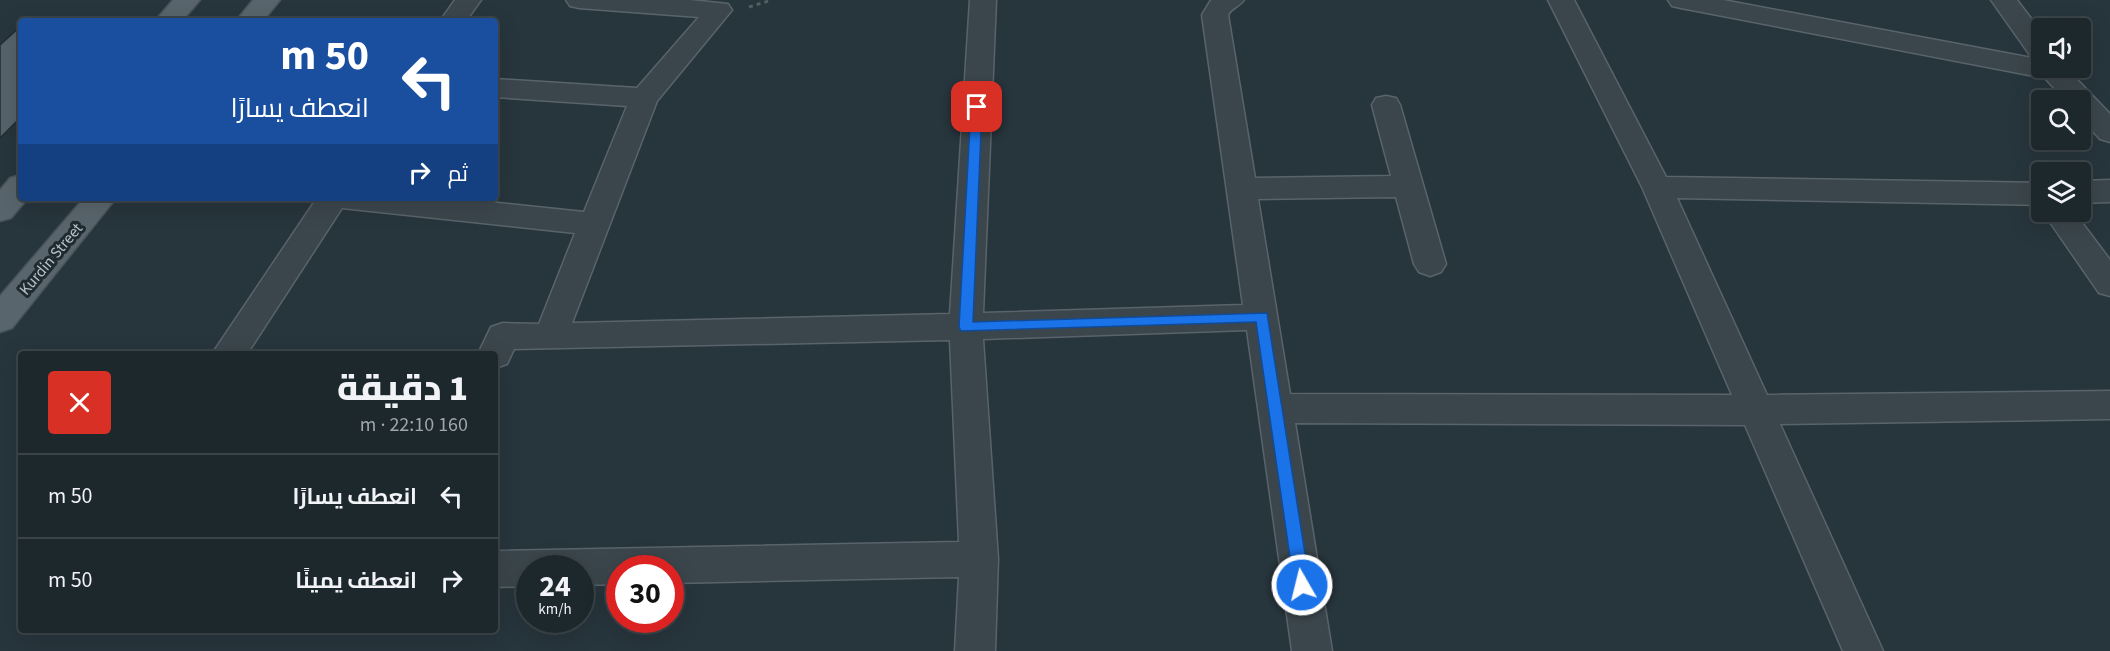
<!DOCTYPE html>
<html lang="ar">
<head>
<meta charset="utf-8">
<style>
  body { margin:0; font-family:"Source Sans 3",Cairo,sans-serif; background:#2a3439; color:#f1f3f6; direction:rtl; height:100vh; display:flex; flex-direction:column; font-size:22px; white-space:nowrap }
  * { box-sizing:border-box; margin:0 }
  p { font-size:20px; color:#a0a6aa }
  .icon { flex:none; width:33px; height:33px; fill:none; stroke:currentColor; stroke-width:2; stroke-linecap:round; stroke-linejoin:round }
  .map { position:relative; flex:1; overflow:hidden; direction:ltr }
  .side { position:absolute; left:18px; top:351px; width:480px; height:282px; display:flex; flex-direction:column; background:#1d282d; border-radius:6px; box-shadow:0 6px 24px #0002,0 0 0 2px #3b4449; direction:rtl }
  .side>* { flex:none }
  .top-card { position:absolute; left:18px; top:18px; width:480px; height:183px; border-radius:6px; box-shadow:0 6px 24px #0002,0 0 0 2px #3b4449; direction:rtl; background:#1a4fa0; color:#fff; overflow:hidden }
  .buttons { position:absolute; left:2031px; top:18px; display:grid; gap:12px }
  .buttons a { display:grid; place-items:center; width:60px; height:60px; border-radius:6px; background:#1d282d; box-shadow:0 6px 24px #0002,0 0 0 2px #3b4449; font-size:30px }
  .speed { position:absolute; left:516px; top:555px; display:flex; gap:12px; font-size:30px; font-weight:700; text-align:center }
  .speed>* { display:grid; place-content:center; width:78px; height:78px; border-radius:50%; background:#1d282d; box-shadow:0 6px 24px #0002,0 0 0 2px #3b4449; line-height:1 }
  .speed small { font-size:15px; font-weight:400 }
  .speed .limit { border:9px solid #d22; background:#fff; color:#111 }
  .pin { position:absolute; display:grid; place-items:center; width:51px; height:51px; color:#fff; margin:-26px; border-radius:12px; box-shadow:0 3px 9px #0006 }
  .me { position:absolute; width:66px; margin:-33px; rotate:352deg; stroke-linejoin:round; filter:drop-shadow(0 0 4px #0008) }
  .turn { display:flex; align-items:center; gap:21px; height:126px; padding:0 30px; font-size:27px }
  .turn .icon { width:78px; height:78px; stroke-width:2.5 }
  .turn b { display:block; font-size:42px; line-height:51px }
  .then { display:flex; align-items:center; height:57px; padding:0 30px; background:#0003; gap:12px; font-size:22px }
  .round { display:grid; place-items:center; flex:none; width:63px; height:63px; border-radius:6px; background:#2a3439 }
  .overview { display:flex; align-items:center; justify-content:space-between; height:102px; padding:0 30px }
  h1 { font-size:36px; font-weight:800; line-height:45px }
  ul { padding:0; list-style:none }
  li { display:flex; align-items:center; gap:18px; height:84px; padding:0 30px; border-top:2px solid #3b4449 }
  li div { flex:1 }
  li b { display:block; font-size:22px }
  li em { font-style:normal }
  .map>svg:first-child { display:block }
  .building { fill:#55636b; stroke:#222d33; stroke-width:1.5 }
  .lines { fill:none; stroke-linecap:round; stroke-linejoin:round }
  .minor-casing { stroke:#59646a; stroke-width:3 }
  .major-casing { stroke:#475258; stroke-width:3 }
  .path { stroke:#4e605f; stroke-width:3; stroke-dasharray:4 4; stroke-linecap:butt }
  .minor { fill:#3b464c; fill-rule:evenodd }
  .major { fill:#59656c; fill-rule:evenodd }
  .route { fill:#1a73e8; stroke:#114b97; stroke-width:1.5 }
  .labels { text-anchor:middle; dominant-baseline:central; stroke-width:6; stroke-linejoin:round; paint-order:stroke }
  .street-label { font-size:16px; fill:#b7c1c7; stroke:#202b31 }
</style>
</head>
<body>
<div class="map">
<svg width="2110" height="651" viewBox="0 0 2110 651">
  <rect width="100%" height="100%" fill="#27353c"/>
  <g class="building">
    <path d="M30,18L72,21H26Z"/>
    <path d="M21,26V117L0,138V45Z"/>
  </g>
  <g class="lines">
    <g class="minor-casing">
      <g id="minor">
        <path d="M455,0H481L466,21H440Z"/>
        <path d="M566,0H690L728,4L732,10L657,101L572,323L950,314L970,0H996L983,313L1243,305L1202,15L1211,0H1244C1239,7 1232,7 1228,15L1255,178L1391,176L1372,105L1376,98L1386,96L1396,98L1400,105L1446,264L1441,272L1430,276L1419,272L1414,264L1396,197L1258,199L1290,394L1732,395L1642,187L1548,0H1574L1666,177L2042,183V205L1677,198L1767,395L2110,391V419L1780,424L1883,651H1843L1745,425L1295,423L1332,651H1292L1247,330L983,339L998,559L995,651H955L959,577L670,583V568H620V584L580,585V568H530V586L495,587V551L959,542L950,340L514,349L507,364L495,368V354H478L491,327L503,323L539,324L575,233L342,208L247,354H212L317,198H451L584,212L627,106L495,97V79L637,88L699,17L579,8L570,6Z"/>
        <path d="M1668,0H1723L2032,58L1991,0H2017L2042,33V68H2066L2110,114V142L2100,139L2080,117V100H2065L2045,78L1681,8L1672,6Z"/>
        <path d="M2110,180V202L2080,203V181Z"/>
        <path d="M2043,212H2074L2110,260V296L2099,293Z"/>
      </g>
    </g>
    <g class="major-casing">
      <g id="major">
        <path d="M173,0H200L182,21H155Z"/>
        <path d="M253,0H280L263,21H236Z"/>
        <path d="M21,175V198H28L11,218L0,221V190L10,178Z"/>
        <path d="M84,198H116L12,328L0,332V296Z"/>
      </g>
    </g>
    <path class="path" d="M749,7L772,0"/>
    <use href="#minor" class="minor"/>
    <use href="#major" class="major"/>
  </g>
  <path class="route" d="M977,103L982,107L973,322L1267,313L1310,585L1308,590L1302,592L1297,590L1294,585L1256,322L961,331L959,327L971,107Z"/>
  <g class="labels">
    <g class="street-label">
      <text transform="translate(51 259) rotate(-50)">Kurdin Street</text>
    </g>
  </g>
</svg>
<div class="buttons">
<a><svg class="icon" aria-label="sound" viewBox="0 0 24 24"><path d="M4 9h4l5-4v14l-5-4H4zM17 9q2 3 0 6"/></svg></a>
<a><svg class="icon" aria-label="search" viewBox="0 0 24 24"><circle cx="10" cy="10" r="6"/><path d="M15 15l6 6"/></svg></a>
<a><svg class="icon" aria-label="layers" viewBox="0 0 24 24"><path d="M12 4l9 5-9 5-9-5zM3 14l9 5 9-5"/></svg></a>
</div>
<div class="speed"><div>24<small>km/h</small></div><div class="limit">30</div></div>
<div class="pin" style="left:977px;top:107px;background:#d93025"><svg class="icon" aria-label="arrive" viewBox="0 0 24 24"><path d="M6 21V4h12l-3 4 3 4H6"/></svg></div>
<svg class="me" style="left:1302px;top:585px" viewBox="-20 -20 40 40"><circle r="17" fill="#1a73e8" stroke="#fff" stroke-width="3"/><path d="M0-11L8 9 0 5-8 9z" fill="#fff"/></svg>
<div class="top-card">
<div class="turn"><svg class="icon" aria-label="left" viewBox="0 0 24 24"><path d="M17 20v-9H6M10 6l-5 5 5 5"/></svg><div><b>50 m</b>انعطف يسارًا</div></div>
<div class="then">ثم<svg class="icon" aria-label="right" viewBox="0 0 24 24"><path d="M7 20v-9h11M14 6l5 5-5 5"/></svg></div>
</div>
<section class="side">
<div class="overview"><div><h1>1 دقيقة</h1><p>160 m · 22:10</p></div><a class="round" style="background:#d93025;color:#fff"><svg class="icon" aria-label="close" viewBox="0 0 24 24"><path d="M6 6l12 12M18 6L6 18"/></svg></a></div>
<ul>
<li><svg class="icon" aria-label="left" viewBox="0 0 24 24"><path d="M17 20v-9H6M10 6l-5 5 5 5"/></svg><div><b>انعطف يسارًا</b></div><em>50 m</em></li>
<li><svg class="icon" aria-label="right" viewBox="0 0 24 24"><path d="M7 20v-9h11M14 6l5 5-5 5"/></svg><div><b>انعطف يمينًا</b></div><em>50 m</em></li>
</ul>
</section>
</div>
</body>
</html>
